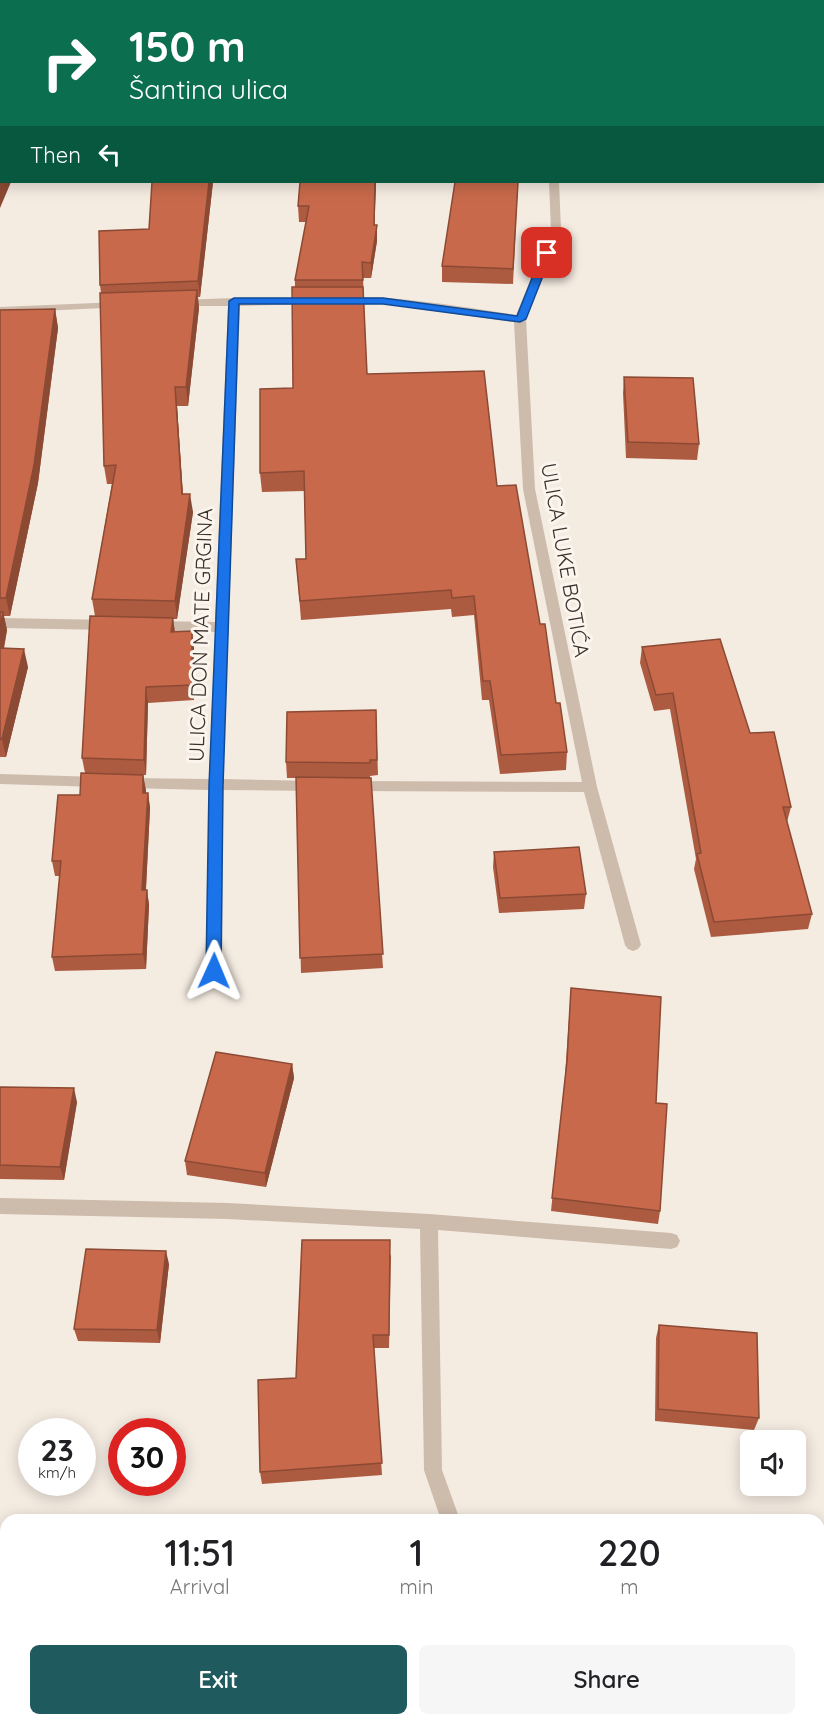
<!DOCTYPE html>
<html lang="en">
<head>
<meta charset="utf-8">
<style>
  body { margin:0; font-family:Quicksand,sans-serif; background:#f6f6f6; color:#202124; height:100vh; display:flex; flex-direction:column; font-size:22px; white-space:nowrap }
  * { box-sizing:border-box; margin:0 }
  p { font-size:20px; color:#757577 }
  .icon { flex:none; width:33px; height:33px; fill:none; stroke:currentColor; stroke-width:2; stroke-linecap:round; stroke-linejoin:round }
  .map { position:relative; flex:1; overflow:hidden }
  .panel { position:absolute; left:0px; top:1514px; width:825px; height:212px; display:flex; flex-direction:column; background:#fff; border-radius:18px 18px 0 0; box-shadow:0 3px 15px #0003 }
  .panel>* { flex:none }
  .banner { position:absolute; left:0px; top:0px; width:825px; height:183px; box-shadow:0 3px 15px #0003; background:#0b6e4f; color:#fff; overflow:hidden }
  .buttons { position:absolute; left:740px; top:1430px; display:grid; gap:12px }
  .buttons a { display:grid; place-items:center; width:66px; height:66px; border-radius:9px; background:#fff; box-shadow:0 3px 15px #0003; font-size:30px }
  .speed { position:absolute; left:18px; top:1418px; display:flex; gap:12px; font-size:30px; font-weight:700; text-align:center }
  .speed>* { display:grid; place-content:center; width:78px; height:78px; border-radius:50%; background:#fff; box-shadow:0 3px 15px #0003; line-height:1 }
  .speed small { font-size:15px; font-weight:400 }
  .speed .limit { border:9px solid #d22; background:#fff; color:#111 }
  .pin { position:absolute; display:grid; place-items:center; width:51px; height:51px; color:#fff; margin:-26px; border-radius:12px; box-shadow:0 3px 9px #0006 }
  .me { position:absolute; width:66px; margin:-33px; rotate:1deg; stroke-linejoin:round; filter:drop-shadow(0 0 4px #0008) }
  .turn { display:flex; align-items:center; gap:21px; height:126px; padding:0 30px; font-size:27px }
  .turn .icon { width:78px; height:78px; stroke-width:2.5 }
  .turn b { display:block; font-size:42px; line-height:51px }
  .then { display:flex; align-items:center; height:57px; padding:0 30px; background:#0003; gap:12px; font-size:22px }
  .eta { display:flex; justify-content:space-evenly; align-items:center; height:102px; text-align:center }
  .eta b { font-size:36px; font-weight:600; line-height:42px }
  .button { display:flex; gap:12px; margin-top:auto; padding:12px 30px }
  .button a { flex:1; height:69px; border-radius:9px; background:#1f5a5e; color:#fff; font-size:24px; font-weight:600; line-height:69px; text-align:center }
  .button a+a { background:#f6f6f6; color:#202124 }
  .map>svg:first-child { display:block }
  .lines { fill:none; stroke-linecap:round; stroke-linejoin:round }
  .stream { fill:#7fb0b2; fill-rule:evenodd }
  .minor { fill:#cdbbac; fill-rule:evenodd }
  .wall { fill:#ac5a40 }
  .shaded-wall { fill:#8c4a34 }
  .building { fill:#c8694b; stroke:#8c4a34; stroke-width:1.5 }
  .route { fill:#1a73e8; stroke:#114b97; stroke-width:1.5 }
  .labels { text-anchor:middle; dominant-baseline:central; stroke-width:6; stroke-linejoin:round; paint-order:stroke }
  .street-label { font-size:21px; fill:#3b302b; stroke:#fbf5ee }
</style>
</head>
<body>
<div class="map">
<svg width="824" height="1724" viewBox="0 0 824 1724">
  <rect width="100%" height="100%" fill="#f4ebe1"/>
  <g class="lines">
    <g class="stream">
      <path d="M113,0H128L112,2Z"/>
      <path d="M2,20V27H0V21Z"/>
    </g>
    <g class="minor">
      <rect x="0" y="144" width="2" height="6"/>
      <path d="M549,182H559L561,230L526,319L535,489L597,787L641,945L638,949L633,951L628,949L625,945L584,792L351,791L346,790L344,786L346,782L351,781L582,782L523,489L514,322L383,304H345L339,301C354,288 489,311 516,315L551,230Z"/>
      <path d="M234,298H312L318,301L312,304L240,306L223,779L315,781L320,782L322,786L320,790L315,791L223,790L222,971L220,976L214,977L208,976L206,971L209,790L126,788L121,787L119,783L121,779L126,778L209,779L215,632L155,631L148,626L155,621L215,622L228,306H180L174,303L180,300Z"/>
      <path d="M120,302L126,305L124,307L0,313V307Z"/>
      <path d="M0,618L110,620L117,625L110,630L0,628Z"/>
      <path d="M0,774L99,777L104,778L106,782L104,786L99,787L0,784Z"/>
      <path d="M0,1198L228,1203L429,1214L671,1233L677,1235L680,1241L677,1247L671,1249L438,1230L442,1470L460,1520H441L424,1470L420,1229L228,1219L0,1214Z"/>
      <path d="M462,1719H482L483,1724H463Z"/>
    </g>
  </g>
  <g class="wall">
    <path d="M152,182H213L200,297H198L199,308L188,406H177L183,494L193,512L177,619H173L175,632L194,646V700L148,703L146,775H143L146,793H148L150,808L146,890H147L149,905L146,969L55,971L52,957L60,876H55L52,861L80,795L85,773L82,758L95,616L92,599L112,484H107L104,466L101,293L100,285L149,229Z"/>
    <path d="M300,182H376L374,225L377,241L371,278H363L367,374L497,486L540,624L556,703L567,752L566,770L500,774L489,700H482L474,615L452,617L451,609L301,620L296,559H306L304,491L262,492L260,473L293,388L295,280L306,222H299L298,206Z"/>
    <path d="M518,182L513,284L442,282V266Z"/>
    <path d="M55,309L58,328L38,483L10,616H4L7,630L4,649L28,667L6,757H0V310Z"/>
    <path d="M624,377L699,444L697,460L626,458L623,393Z"/>
    <path d="M642,647L750,733L791,807L787,822L812,914L808,929L711,937L694,869L696,859L670,709L654,711L640,663Z"/>
    <path d="M376,710L378,775L370,776V778L383,968L301,973L296,778H287L286,762Z"/>
    <path d="M494,852L586,894L584,909L499,913L493,867Z"/>
    <path d="M571,988L660,1211L658,1224L551,1211L565,1076Z"/>
    <path d="M292,1064L294,1078L266,1187L187,1175L185,1161Z"/>
    <path d="M0,1087L77,1102L64,1180L0,1179Z"/>
    <path d="M391,1254L389,1348H374L382,1475L262,1484L260,1472Z"/>
    <path d="M169,1264L160,1343L78,1341L74,1329Z"/>
    <path d="M659,1325L759,1418L754,1430L655,1421L656,1338Z"/>
  </g>
  <g class="shaded-wall">
    <path d="M2,182H11L0,208V187Z"/>
    <path d="M209,182H213L200,297L198,281Z"/>
    <path d="M375,182H376L374,241V225Z"/>
    <path d="M377,225V241L371,278V263Z"/>
    <path d="M197,290L199,308L188,406L186,387Z"/>
    <path d="M55,309L58,328L38,483L10,616L6,598Z"/>
    <path d="M175,387L177,406L184,512L182,494Z"/>
    <path d="M190,494L193,512L177,619L175,601Z"/>
    <path d="M3,612L7,630L0,666V628Z"/>
    <path d="M173,618L175,634L171,632Z"/>
    <path d="M192,631L194,646V700L192,685Z"/>
    <path d="M24,649L28,667L6,757L2,739Z"/>
    <path d="M146,687L148,703L146,775L144,760Z"/>
    <path d="M143,775L146,790L145,808L143,793Z"/>
    <path d="M148,793L150,808L145,905L142,890Z"/>
    <path d="M147,890L149,905L146,969L143,954Z"/>
    <path d="M292,1064L294,1078L266,1187L265,1173Z"/>
    <path d="M74,1088L77,1102L64,1180L60,1167Z"/>
    <path d="M166,1251L169,1264L160,1343L157,1330Z"/>
  </g>
  <g class="building">
    <path d="M0,157H2V182L0,187Z"/>
    <path d="M152,182H209L198,281L100,285L99,231L149,229Z"/>
    <path d="M300,182H375L374,225H377L371,263L362,262L363,280H295L309,206H298Z"/>
    <path d="M455,182H518L513,269L442,266Z"/>
    <path d="M292,287H363L367,374L484,371L497,486L516,485L540,624H545L556,703H560L567,752L501,755L490,681H483L474,596L452,598L451,590L300,601L296,559H306L304,471L260,473V389L293,388Z"/>
    <path d="M197,290L186,387H175L182,494H190L175,601L92,599L116,465L104,466L100,293Z"/>
    <path d="M55,309L34,465L6,598H0V310Z"/>
    <path d="M624,377L693,378L699,444L628,442Z"/>
    <path d="M0,612H3L0,628Z"/>
    <path d="M90,616L173,618L171,632L192,631V685L146,687L144,760L82,758Z"/>
    <path d="M720,639L750,733L774,732L791,807H783L812,914L714,922L697,854L701,853L673,693L656,695L642,647Z"/>
    <path d="M0,648L24,649L2,739H0Z"/>
    <path d="M376,710L377,760H370V763L286,762L287,712Z"/>
    <path d="M81,773L143,775V793H148L142,890H147L143,954L52,957L61,861H52L58,795H80Z"/>
    <path d="M296,777L371,778L383,954L300,958Z"/>
    <path d="M579,847L586,894L500,898L494,852Z"/>
    <path d="M571,988L661,997L656,1103L667,1104L660,1211L552,1198L567,1061Z"/>
    <path d="M216,1052L292,1064L265,1173L185,1161Z"/>
    <path d="M0,1087L74,1088L60,1167L0,1165Z"/>
    <path d="M302,1240H390L389,1335H373L382,1463L260,1472L258,1380L296,1378Z"/>
    <path d="M86,1249L166,1251L157,1330L74,1329Z"/>
    <path d="M659,1325L757,1333L759,1418L658,1409Z"/>
  </g>
  <path class="route" d="M547,250L552,253L526,319L520,322L383,304H239L223,786L221,971L219,975H209L206,971L209,786L229,301L234,298H383L517,316L542,253Z"/>
  <g class="labels">
    <g class="street-label">
      <text transform="translate(566 560) rotate(80)">ULICA LUKE BOTIĆA</text>
      <text transform="translate(200 635) rotate(-88)">ULICA DON MATE GRGINA</text>
    </g>
  </g>
</svg>
<div class="buttons">
<a><svg class="icon" aria-label="sound" viewBox="0 0 24 24"><path d="M4 9h4l5-4v14l-5-4H4zM17 9q2 3 0 6"/></svg></a>
</div>
<div class="speed"><div>23<small>km/h</small></div><div class="limit">30</div></div>
<div class="pin" style="left:547px;top:253px;background:#d93025"><svg class="icon" aria-label="arrive" viewBox="0 0 24 24"><path d="M6 21V4h12l-3 4 3 4H6"/></svg></div>
<svg class="me" style="left:214px;top:971px" viewBox="-20 -20 40 40"><path d="M0-17L14 15 0 8-14 15z" fill="#1a73e8" stroke="#fff" stroke-width="4"/></svg>
<div class="banner">
<div class="turn"><svg class="icon" aria-label="right" viewBox="0 0 24 24"><path d="M7 20v-9h11M14 6l5 5-5 5"/></svg><div><b>150 m</b>Šantina ulica</div></div>
<div class="then">Then<svg class="icon" aria-label="left" viewBox="0 0 24 24"><path d="M17 20v-9H6M10 6l-5 5 5 5"/></svg></div>
</div>
<section class="panel">
<div class="eta">
<div><b>11:51</b><p>Arrival</p></div>
<div><b>1</b><p>min</p></div>
<div><b>220</b><p>m</p></div>
</div>
<div class="button"><a>Exit</a><a>Share</a></div>
</section>
</div>
</body>
</html>
